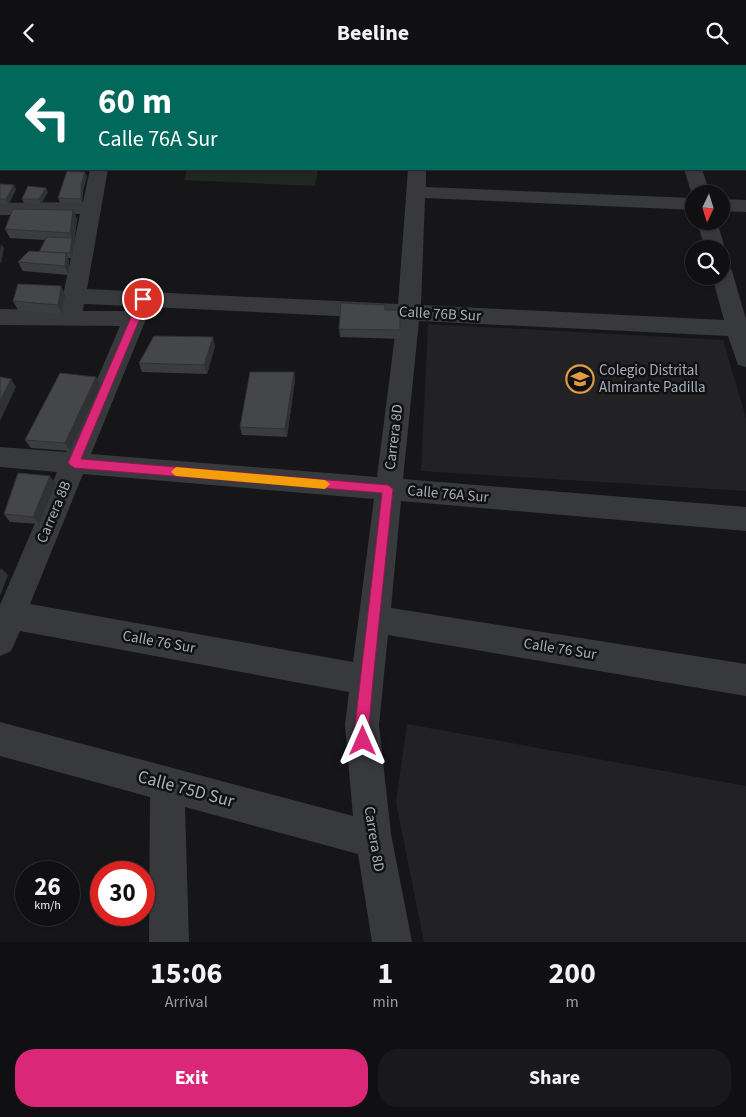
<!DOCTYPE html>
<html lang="en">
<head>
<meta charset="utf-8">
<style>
  body { margin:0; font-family:"Source Sans 3",sans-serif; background:#19191b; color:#f1f3f6; height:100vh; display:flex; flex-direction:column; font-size:19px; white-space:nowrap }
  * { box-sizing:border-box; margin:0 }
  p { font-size:16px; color:#9c9d9f }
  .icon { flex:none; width:28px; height:28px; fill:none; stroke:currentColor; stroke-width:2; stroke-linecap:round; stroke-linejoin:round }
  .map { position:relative; height:877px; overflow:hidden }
  .sheet { display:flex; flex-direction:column; background:#101012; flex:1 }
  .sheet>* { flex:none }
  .guide { position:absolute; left:0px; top:0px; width:746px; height:105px; box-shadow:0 1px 4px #0004,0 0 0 1px #303032; background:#00695c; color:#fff; overflow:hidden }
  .needle { width:32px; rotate:184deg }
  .fabs { position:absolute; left:685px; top:120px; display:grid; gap:10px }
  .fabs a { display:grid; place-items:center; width:45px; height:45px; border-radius:50%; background:#101012; box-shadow:0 1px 4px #0004,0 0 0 1px #303032; font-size:25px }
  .speed { position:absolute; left:15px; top:796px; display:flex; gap:10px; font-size:25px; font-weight:700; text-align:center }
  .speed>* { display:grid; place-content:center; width:65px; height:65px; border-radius:50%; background:#101012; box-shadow:0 1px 4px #0004,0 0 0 1px #303032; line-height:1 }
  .speed small { font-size:12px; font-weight:400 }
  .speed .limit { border:8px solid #d22; background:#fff; color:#111 }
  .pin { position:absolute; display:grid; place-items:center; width:42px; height:42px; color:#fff; margin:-21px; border:2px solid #fff; border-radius:50%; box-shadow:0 1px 5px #0007 }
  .me { position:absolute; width:55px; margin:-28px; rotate:0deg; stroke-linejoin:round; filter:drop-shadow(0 0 4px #0008) }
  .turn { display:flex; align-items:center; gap:18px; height:105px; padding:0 15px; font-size:22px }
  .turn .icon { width:65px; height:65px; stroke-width:2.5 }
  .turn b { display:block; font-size:35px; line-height:42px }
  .eta { display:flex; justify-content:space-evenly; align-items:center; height:85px; text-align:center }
  .eta b { font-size:30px; font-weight:700; line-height:35px }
  .button { display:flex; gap:10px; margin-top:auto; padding:10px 15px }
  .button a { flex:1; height:58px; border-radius:20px; background:#db2777; color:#fff; font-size:20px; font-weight:700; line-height:58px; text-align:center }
  .button a+a { background:#19191b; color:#f1f3f6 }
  header { display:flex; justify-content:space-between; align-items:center; height:65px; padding:0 15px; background:#101012; font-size:22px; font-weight:700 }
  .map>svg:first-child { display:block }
  .built { fill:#222224 }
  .green { fill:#202721 }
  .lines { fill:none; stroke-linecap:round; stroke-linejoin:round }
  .minor { fill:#37393c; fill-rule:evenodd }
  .wall { fill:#3b3c40 }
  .shaded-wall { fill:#303134 }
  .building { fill:#45464a; stroke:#303134 }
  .route { fill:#db2777; stroke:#8e194d }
  .slow { fill:#f59e0b }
  .labels { text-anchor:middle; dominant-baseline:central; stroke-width:5; stroke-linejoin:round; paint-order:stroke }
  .street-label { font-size:15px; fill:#a9afb6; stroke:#111113 }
  .poi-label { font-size:15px; fill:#a9afb6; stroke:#111113; text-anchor:start }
  .near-street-label { font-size:18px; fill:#a9afb6; stroke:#111113 }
</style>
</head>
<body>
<header><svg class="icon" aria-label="back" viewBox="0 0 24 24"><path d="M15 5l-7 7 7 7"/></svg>Beeline<svg class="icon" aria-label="search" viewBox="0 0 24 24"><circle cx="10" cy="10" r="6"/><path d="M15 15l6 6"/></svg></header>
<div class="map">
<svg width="746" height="877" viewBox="0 0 746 877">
  <rect width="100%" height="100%" fill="#161618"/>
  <g class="built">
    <path d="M428,259L723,275L746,353V426L421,406Z"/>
    <path d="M407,659L746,721V877H424L396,737Z"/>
  </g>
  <path class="green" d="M187,104H318L315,121L184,115Z"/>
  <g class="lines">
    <g class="minor">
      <rect x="112" y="0" width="16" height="1"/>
      <rect x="664" y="0" width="16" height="1"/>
      <rect x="0" y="7" width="1" height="10"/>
      <rect x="745" y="38" width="1" height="10"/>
      <rect x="0" y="72" width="1" height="10"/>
      <path d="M90,104H108L87,224L398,239L408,104H426V122L693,133L684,104H702L710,129H694V145L425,133L421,240L724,255L712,211H721V199L729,201L732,206L746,254V302L738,300L728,271L419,256L403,414L746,442V466L401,436L391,543L746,599V631L388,570L379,660L391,769L412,877H372L358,789L185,742L189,877H149L150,732L0,691V657L353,751L345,660L349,627L20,566L11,586L0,591V540L57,407L0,402V382L66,387L120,261L0,260V244L60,245L80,149L0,150V138L83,137ZM84,239L129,241L127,246H83ZM151,242L397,254L377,412L91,389ZM83,409L374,434L353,597L30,539Z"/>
      <path d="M721,134L746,135V147L721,146Z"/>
      <path d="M697,156H717L725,184L722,189L721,184H705Z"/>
    </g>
  </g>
  <g class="wall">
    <path d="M87,112L83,125L82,138H60L58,133Z"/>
    <path d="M0,119L16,124L9,139L0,138Z"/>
    <path d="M48,127L41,139L24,138L22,134Z"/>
    <path d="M73,145L77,154L72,193H68L69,197L68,210L23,206L18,197L39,187L45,175L10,173L5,164Z"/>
    <path d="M61,221L65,230L62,249L18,245L13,236Z"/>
    <path d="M385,245L400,265V274L340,272L339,264Z"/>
    <path d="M215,281L207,309L142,307L139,298Z"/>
    <path d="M294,307L295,315L287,372L242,370L240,362Z"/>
    <path d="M96,312L100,320L70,386L31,383L25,375Z"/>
    <path d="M56,419L39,459L10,457L4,449Z"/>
  </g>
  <g class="shaded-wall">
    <path d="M95,0H101V1H87Z"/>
    <path d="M85,107L87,112L83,125L82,138L81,134V120Z"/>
    <path d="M14,120L16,124L9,139L6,134Z"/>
    <path d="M46,123L48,127L41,139L39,134Z"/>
    <path d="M73,145L77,154L72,193L70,188L72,173L70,168Z"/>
    <path d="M1,179L4,183L1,199L0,196V186Z"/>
    <path d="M66,188L69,197L68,210L65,201Z"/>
    <path d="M61,221L65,230L62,249L58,240Z"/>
    <path d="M213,272L215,281L207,309L204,300Z"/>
    <path d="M294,307L295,315L287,372L285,364Z"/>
    <path d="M96,312L100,320L70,386L65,378Z"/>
    <path d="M11,314L16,322L0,356V336Z"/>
    <path d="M50,411L56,419L39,459L33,452Z"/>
    <path d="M1,503L8,510L0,531V506Z"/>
  </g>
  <g class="building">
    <rect x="22" y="0" width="44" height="1"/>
    <path d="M84,0H95L84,1Z"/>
    <path d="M133,0H162V1H132Z"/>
    <rect x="164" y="0" width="21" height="1"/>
    <path d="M186,0H206L205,1H186Z"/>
    <rect x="0" y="27" width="1" height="15"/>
    <path d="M67,106L85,107L81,120V134L58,133Z"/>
    <path d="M0,119L14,120L6,134H0Z"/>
    <path d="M28,121L46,123L39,134H22Z"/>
    <path d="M13,144L73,145L70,168L5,164Z"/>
    <path d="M47,172L72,173L70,188L39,187Z"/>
    <path d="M29,186L66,188L65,201L18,197Z"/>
    <path d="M18,219L61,221L58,240L13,236Z"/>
    <path d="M341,238L385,240V245H400V265L339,264Z"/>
    <path d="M154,271L213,272L204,300L139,298Z"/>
    <path d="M250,307H294L285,364L240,362Z"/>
    <path d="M60,308L96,312L65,378L25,375Z"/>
    <path d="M0,312L11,314L0,336Z"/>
    <path d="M18,408L50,411L33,452L4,449Z"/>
  </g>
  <path class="route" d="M143,231L148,234L81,394L388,420L393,424L373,615L369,660L370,676L368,681L363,683L358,681L355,660L382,428L74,403L68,398L139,234Z"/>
  <path class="slow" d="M176,402L325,415L330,419L325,424L176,411L171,407Z"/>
  <defs>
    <g id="school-ring" transform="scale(1.4375)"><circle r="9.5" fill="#111113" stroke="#e19d44" stroke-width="1.5"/><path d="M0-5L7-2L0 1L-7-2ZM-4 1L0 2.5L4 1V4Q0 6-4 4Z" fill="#e19d44"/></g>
  </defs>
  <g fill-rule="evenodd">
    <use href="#school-ring" x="580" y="314"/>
  </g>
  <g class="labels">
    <g class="street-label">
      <text transform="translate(440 249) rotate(3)">Calle 76B Sur</text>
      <text transform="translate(394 372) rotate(-83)">Carrera 8D</text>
      <text transform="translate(448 429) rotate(5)">Calle 76A Sur</text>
      <text transform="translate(54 447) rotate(-67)">Carrera 8B</text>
      <text transform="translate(159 577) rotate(10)">Calle 76 Sur</text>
      <text transform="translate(560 584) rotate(9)">Calle 76 Sur</text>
      <text transform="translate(374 774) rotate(81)">Carrera 8D</text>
    </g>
    <g class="poi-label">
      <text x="599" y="305">Colegio Distrital<tspan x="599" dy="17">Almirante Padilla</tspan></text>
    </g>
    <g class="near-street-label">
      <text transform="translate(186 724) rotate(15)">Calle 75D Sur</text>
    </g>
  </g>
</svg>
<div class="fabs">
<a><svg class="needle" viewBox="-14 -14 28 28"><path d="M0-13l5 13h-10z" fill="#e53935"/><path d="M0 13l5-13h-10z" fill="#9c9d9f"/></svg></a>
<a><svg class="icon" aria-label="search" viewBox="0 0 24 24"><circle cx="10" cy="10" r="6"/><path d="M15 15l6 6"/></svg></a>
</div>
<div class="speed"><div>26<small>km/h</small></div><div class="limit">30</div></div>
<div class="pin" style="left:143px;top:234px;background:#d93025"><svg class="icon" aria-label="arrive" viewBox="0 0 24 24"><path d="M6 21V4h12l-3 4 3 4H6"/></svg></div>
<svg class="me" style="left:363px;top:676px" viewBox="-20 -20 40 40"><path d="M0-17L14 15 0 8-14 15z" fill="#db2777" stroke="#fff" stroke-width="4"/></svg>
<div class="guide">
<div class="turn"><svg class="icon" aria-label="left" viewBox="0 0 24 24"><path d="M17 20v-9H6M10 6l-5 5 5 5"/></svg><div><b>60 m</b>Calle 76A Sur</div></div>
</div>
</div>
<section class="sheet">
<div class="eta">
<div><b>15:06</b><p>Arrival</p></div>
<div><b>1</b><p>min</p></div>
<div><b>200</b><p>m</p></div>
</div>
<div class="button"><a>Exit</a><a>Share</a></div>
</section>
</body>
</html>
